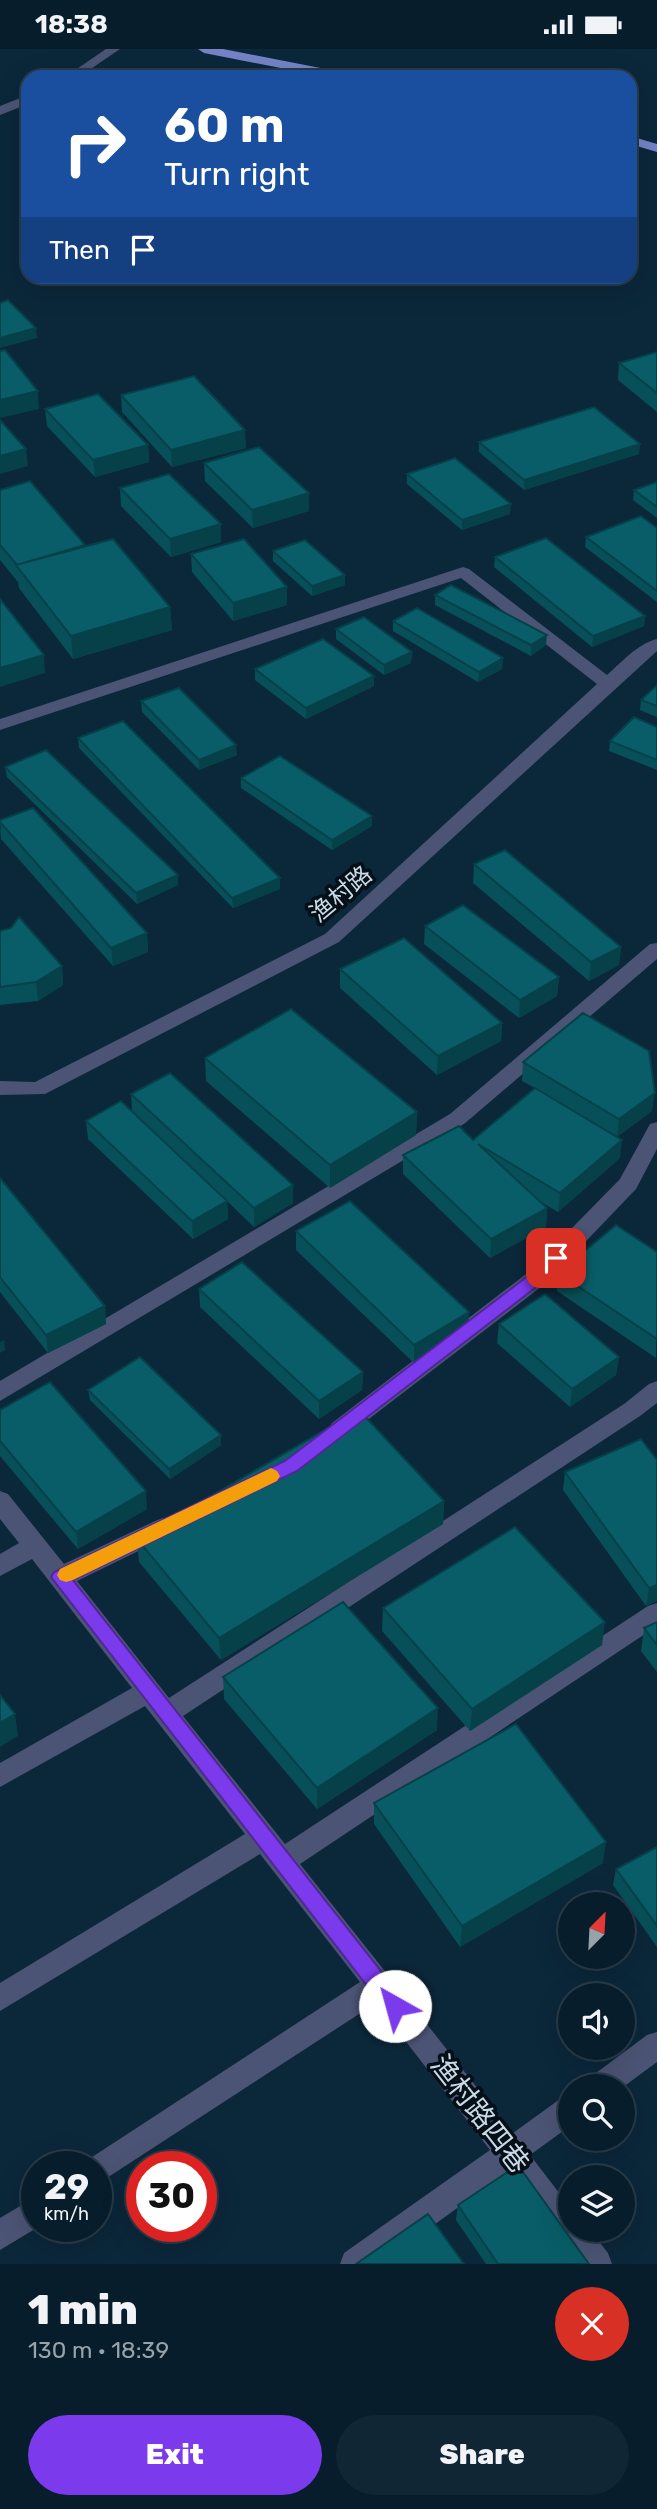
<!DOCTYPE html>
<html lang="en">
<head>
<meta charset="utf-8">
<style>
  body { margin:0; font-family:Rubik,"Noto Sans SC",sans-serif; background:#112634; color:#f1f3f6; height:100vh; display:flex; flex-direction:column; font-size:26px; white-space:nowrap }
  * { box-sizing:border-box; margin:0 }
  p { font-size:23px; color:#98a2a9 }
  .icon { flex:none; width:38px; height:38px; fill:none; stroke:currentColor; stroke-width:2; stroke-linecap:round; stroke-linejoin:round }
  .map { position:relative; height:2215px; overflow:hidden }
  .panel { display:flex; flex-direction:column; background:#081d2c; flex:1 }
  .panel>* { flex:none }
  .banner { position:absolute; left:21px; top:21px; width:616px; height:214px; border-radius:21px; box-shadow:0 7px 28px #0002,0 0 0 2px #293b48; background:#1a4fa0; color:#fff; overflow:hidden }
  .needle { width:46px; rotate:24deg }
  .fabs { position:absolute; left:558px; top:1843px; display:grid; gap:14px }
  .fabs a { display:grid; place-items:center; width:77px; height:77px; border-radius:50%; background:#081d2c; box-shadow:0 7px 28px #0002,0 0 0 2px #293b48; font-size:35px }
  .speed { position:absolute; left:21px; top:2102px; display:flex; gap:14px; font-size:35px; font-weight:700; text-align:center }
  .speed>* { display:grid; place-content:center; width:91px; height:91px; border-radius:50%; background:#081d2c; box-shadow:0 7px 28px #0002,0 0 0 2px #293b48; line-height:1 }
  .speed small { font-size:18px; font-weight:400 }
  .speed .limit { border:10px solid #d22; background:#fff; color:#111 }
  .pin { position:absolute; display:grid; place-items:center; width:60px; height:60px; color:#fff; margin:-30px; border-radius:14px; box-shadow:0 4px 10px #0006 }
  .me { position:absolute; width:77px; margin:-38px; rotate:322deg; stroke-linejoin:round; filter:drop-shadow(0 0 5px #0008) }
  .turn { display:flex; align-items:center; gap:24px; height:147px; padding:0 28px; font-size:32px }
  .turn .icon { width:91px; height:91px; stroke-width:2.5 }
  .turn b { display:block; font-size:49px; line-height:60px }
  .then { display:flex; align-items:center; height:66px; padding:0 28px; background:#0003; gap:14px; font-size:26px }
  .round { display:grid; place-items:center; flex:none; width:74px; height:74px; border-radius:37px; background:#112634 }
  .overview { display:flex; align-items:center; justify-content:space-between; height:119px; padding:0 28px }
  h1 { font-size:42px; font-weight:800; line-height:52px }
  .button { display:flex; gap:14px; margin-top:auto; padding:14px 28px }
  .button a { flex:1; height:80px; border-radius:42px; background:#7c3aed; color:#fff; font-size:28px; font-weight:800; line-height:80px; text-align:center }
  .button a+a { background:#112634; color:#f1f3f6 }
  .status { display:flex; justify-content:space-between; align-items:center; height:49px; padding:0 35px; background:#081d2c; direction:ltr }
  .status svg { height:19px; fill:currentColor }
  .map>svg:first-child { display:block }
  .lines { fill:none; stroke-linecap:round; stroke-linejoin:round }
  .minor { fill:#4c5475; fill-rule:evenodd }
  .major { fill:#7383c6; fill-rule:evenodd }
  .wall { fill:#085059 }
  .shaded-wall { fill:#064149 }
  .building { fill:#095d68; stroke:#064149; stroke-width:2 }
  .route { fill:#7c3aed; stroke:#51269a; stroke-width:2 }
  .slow { fill:#f59e0b }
  .labels { text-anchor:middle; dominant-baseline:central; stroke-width:7; stroke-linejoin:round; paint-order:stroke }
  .street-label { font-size:24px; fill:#c9d9e5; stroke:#050f17 }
  .near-street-label { font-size:28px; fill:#c9d9e5; stroke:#050f17 }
</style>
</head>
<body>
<div class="status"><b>18:38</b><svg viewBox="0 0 49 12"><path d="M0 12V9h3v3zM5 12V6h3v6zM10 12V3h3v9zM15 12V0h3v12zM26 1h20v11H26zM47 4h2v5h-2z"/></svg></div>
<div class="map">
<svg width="657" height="2215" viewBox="0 0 657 2215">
  <rect width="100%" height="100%" fill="#0b273a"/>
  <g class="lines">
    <g class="minor">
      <path d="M106,0H120L79,28H65Z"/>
      <path d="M28,46V55L0,66V57Z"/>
      <path d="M463,518L469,520L607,626C622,613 637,595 657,590V602L339,893L45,1045L0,1046V1032L35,1033L325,885L597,635L461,529L0,681V670Z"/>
      <path d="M657,894V910L464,1075L0,1352V1332L450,1065L650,895Z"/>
      <path d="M657,1073V1100L636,1140L546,1234L348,1386L340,1389L332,1386L328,1380L332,1374L530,1222L620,1130L650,1075Z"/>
      <path d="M657,1332V1354L640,1367L183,1667L285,1795L648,1557L657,1554V1577L300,1815L513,2084L560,2050L570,2046V2077L530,2106L570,2158V2180H589L608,2204L612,2215H578L507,2123L380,2215H340L344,2204L490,2101L376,1954L96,2136V2118H83L86,2112L360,1933L260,1805L0,1962V1934L245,1785L145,1657L0,1738V1714L132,1639L32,1510L0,1527V1505L19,1494L0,1470V1442L8,1445L64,1515L155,1472L163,1469L171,1472L175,1479L171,1486L77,1532L169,1649L624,1355L649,1335Z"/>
      <path d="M657,1983V2013L623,2038L588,2037L592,2027L647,1986Z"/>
      <path d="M37,2147V2177H40L0,2201V2169Z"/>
    </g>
    <g class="major">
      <path d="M198,0H223L346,24L352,28H327L204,4Z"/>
      <path d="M630,87L657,95V103L630,95Z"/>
    </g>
  </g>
  <g class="wall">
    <path d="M657,303V363L618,331L619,314Z"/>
    <path d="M121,346L246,399L172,418L122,363Z"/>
    <path d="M45,360L148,396L149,413L95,428L47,377Z"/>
    <path d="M479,393L639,405L524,441L479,403Z"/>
    <path d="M204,414L309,462L253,479L205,432Z"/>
    <path d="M407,425L510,465L462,481L407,435Z"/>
    <path d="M657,433V469L633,451L634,441Z"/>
    <path d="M120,439L221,475V493L171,508L121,457Z"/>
    <path d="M0,441L85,497L170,558L172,581L73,610L19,539L18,533L0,511Z"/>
    <path d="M657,479V553L585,498L586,488Z"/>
    <path d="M273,502L345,526V536L312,547L273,512Z"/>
    <path d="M191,505L287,538V556L233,572L192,523Z"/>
    <path d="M495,508L645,567L644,577L592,598L494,518Z"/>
    <path d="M435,546L546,596L531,607L435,556Z"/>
    <path d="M393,572L503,609L502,620L478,633L393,582Z"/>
    <path d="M336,580L412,603L411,614L384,626L336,590Z"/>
    <path d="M255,620L374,627V637L306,670L255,631Z"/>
    <path d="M657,636V668L640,661L641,651Z"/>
    <path d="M141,652L237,706L199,721L142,663Z"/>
    <path d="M657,678V721L609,702L610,692Z"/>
    <path d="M78,689L280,840L233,859L79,699Z"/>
    <path d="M5,718L178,826V836L137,855L7,728Z"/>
    <path d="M241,729L372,777L332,801L241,739Z"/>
    <path d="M0,771L147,884L148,903L113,917L1,790Z"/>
    <path d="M474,815L621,898L619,916L589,932L473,834Z"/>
    <path d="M425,877L559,928L557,947L519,969L424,895Z"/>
    <path d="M0,882L62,917L63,936L38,952L0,956Z"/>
    <path d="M340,920L502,974L501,992L437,1026L340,939Z"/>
    <path d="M205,1009L417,1063L416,1086L330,1139L206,1032Z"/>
    <path d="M523,1013L652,1062L617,1088L620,1109L558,1163L538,1151L547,1159L546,1178L490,1209L403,1125V1106L473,1091L535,1039L522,1032Z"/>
    <path d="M131,1045L293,1136V1154L254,1178L227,1152L228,1170L193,1190L88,1090L86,1072L132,1063Z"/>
    <path d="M0,1129L105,1257L106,1275L48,1304L0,1243Z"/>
    <path d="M296,1182L468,1281L414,1314L296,1201Z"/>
    <path d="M657,1203L656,1309L557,1242L558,1224Z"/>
    <path d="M199,1240L363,1323L362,1341L319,1370L200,1258Z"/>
    <path d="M499,1275L619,1308L616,1326L570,1358L497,1294Z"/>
    <path d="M88,1341L221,1396L170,1430L90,1351Z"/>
    <path d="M0,1361L147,1460L78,1500L0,1407Z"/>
    <path d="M657,1411V1552L646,1557L563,1441L565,1423Z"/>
    <path d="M444,1452L443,1475L221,1611L139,1513L137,1490Z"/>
    <path d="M383,1559L602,1596L470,1682L382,1582Z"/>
    <path d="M657,1573V1623L641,1602L644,1579Z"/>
    <path d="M223,1628L437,1681L317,1760L224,1650Z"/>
    <path d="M374,1754L603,1814L460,1898L374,1775Z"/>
    <path d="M657,1798V1898L613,1836L616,1820Z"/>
    <path d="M458,2156L589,2215H486L456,2171Z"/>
  </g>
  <g class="shaded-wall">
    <path d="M36,279L37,289L0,299V289Z"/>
    <path d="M38,342L39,360L0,369V351Z"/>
    <path d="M245,381L246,399L172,418L171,401Z"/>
    <path d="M640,395L639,405L524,441V431Z"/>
    <path d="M148,396L149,413L95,428L93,411Z"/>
    <path d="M26,400L28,417L0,425V407Z"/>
    <path d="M309,444V462L253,479L252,461Z"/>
    <path d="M511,455L510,465L462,481V471Z"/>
    <path d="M221,475V493L171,508L170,490Z"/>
    <path d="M345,526V536L312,547V537Z"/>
    <path d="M287,538V556L233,572V554Z"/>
    <path d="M170,558L172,581L73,610L71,587Z"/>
    <path d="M645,567L644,577L592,598L593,587Z"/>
    <path d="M547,586L546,596L531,607V596Z"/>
    <path d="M412,603L411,614L384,626V616Z"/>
    <path d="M44,606L45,624L0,638V619Z"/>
    <path d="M503,609L502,620L478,633L479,623Z"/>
    <path d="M374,627V637L306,670V659Z"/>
    <path d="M236,696L237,706L199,721V711Z"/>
    <path d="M372,767V777L332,801V791Z"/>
    <path d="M178,826V836L137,855L136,844Z"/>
    <path d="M280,829V840L233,859L232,849Z"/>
    <path d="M147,884L148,903L113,917L111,899Z"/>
    <path d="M621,898L619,916L589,932L591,913Z"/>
    <path d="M62,917L63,936L38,952L36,933Z"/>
    <path d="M559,928L557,947L519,969L520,951Z"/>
    <path d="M502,974L501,992L437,1026L438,1007Z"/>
    <path d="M655,1044L652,1062L617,1088L619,1070Z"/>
    <path d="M417,1063L416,1086L330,1139V1116Z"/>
    <path d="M622,1091L620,1109L558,1163L560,1144Z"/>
    <path d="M293,1136V1154L254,1178V1159Z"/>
    <path d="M227,1152L228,1170L193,1190L192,1172Z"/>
    <path d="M547,1159L546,1178L490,1209L491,1190Z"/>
    <path d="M105,1257L106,1275L48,1304L46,1286Z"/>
    <path d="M469,1263L468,1281L414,1314V1296Z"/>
    <path d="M4,1291L5,1301L0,1304V1293Z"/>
    <path d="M619,1308L616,1326L570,1358L572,1340Z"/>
    <path d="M363,1323L362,1341L319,1370V1352Z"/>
    <path d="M221,1386V1396L170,1430L169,1420Z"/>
    <path d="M146,1442L147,1460L78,1500L76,1483Z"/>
    <path d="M444,1452L443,1475L221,1611L219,1589Z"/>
    <path d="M657,1536V1552L646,1557L649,1539Z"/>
    <path d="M605,1573L602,1596L470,1682L472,1660Z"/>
    <path d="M438,1659L437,1681L317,1760V1739Z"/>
    <path d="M15,1665L18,1687L0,1698V1674Z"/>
    <path d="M606,1793L603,1814L460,1898L462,1877Z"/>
  </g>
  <g class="building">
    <path d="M8,251L36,279L0,289V254Z"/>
    <path d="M5,301L38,342L0,351V302Z"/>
    <path d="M657,303V344L619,314Z"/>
    <path d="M194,327L245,381L171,401L121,346Z"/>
    <path d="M98,345L148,396L93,411L45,360Z"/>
    <path d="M594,358L640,395L524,431L479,393Z"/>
    <path d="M0,371L26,400L0,407Z"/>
    <path d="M259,398L309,444L252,461L204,414Z"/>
    <path d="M455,409L511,455L462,471L407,425Z"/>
    <path d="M169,425L221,475L170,490L120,439Z"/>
    <path d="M30,432L85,496L17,516L0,496V441Z"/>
    <path d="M657,433V458L634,441Z"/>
    <path d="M641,467L657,479V542L586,488Z"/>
    <path d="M546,489L645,567L593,587L495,508Z"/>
    <path d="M113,490L170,558L71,587L16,516Z"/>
    <path d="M244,490L287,538L233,554L191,505Z"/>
    <path d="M305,491L345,526L312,537L273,502Z"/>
    <path d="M451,536L547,586L531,596L435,546Z"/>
    <path d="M0,550L44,606L0,619Z"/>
    <path d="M417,559L503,609L479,623L393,572Z"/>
    <path d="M364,568L412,603L384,616L336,580Z"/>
    <path d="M323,590L374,627L306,659L255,620Z"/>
    <path d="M657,636V657L641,651Z"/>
    <path d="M179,639L236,696L199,711L141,652Z"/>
    <path d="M634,668L657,678V711L610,692Z"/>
    <path d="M123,672L280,829L232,849L78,689Z"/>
    <path d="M46,701L178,826L136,844L5,718Z"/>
    <path d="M280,707L372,767L332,791L241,729Z"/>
    <path d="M33,759L147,884L111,899L0,773V771Z"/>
    <path d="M505,801L621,898L591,913L474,815Z"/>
    <path d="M463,856L559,928L520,951L425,877Z"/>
    <path d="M19,868L62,917L36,933L0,938V882L11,879Z"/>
    <path d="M404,889L502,974L438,1007L340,920Z"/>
    <path d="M291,960L417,1063L330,1116L205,1009Z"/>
    <path d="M583,964L649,1002L655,1044L619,1070L523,1013Z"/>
    <path d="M170,1024L293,1136L254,1159L131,1045Z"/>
    <path d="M535,1039L622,1091L560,1144L478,1095L547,1159L491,1190L403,1106L459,1077L473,1091Z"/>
    <path d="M121,1052L227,1152L192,1172L86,1072Z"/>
    <path d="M0,1129L105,1257L46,1286L0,1228Z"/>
    <path d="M350,1152L469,1263L414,1296L296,1182Z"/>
    <path d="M616,1176L657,1203V1290L558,1224Z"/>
    <path d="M242,1213L363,1323L319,1352L199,1240Z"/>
    <path d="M545,1245L619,1308L572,1340L499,1275Z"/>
    <path d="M140,1308L221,1386L169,1420L88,1341Z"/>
    <path d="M50,1333L146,1442L76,1483L0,1392V1361Z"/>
    <path d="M359,1361L444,1452L219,1589L137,1490Z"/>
    <path d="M641,1390L657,1411V1536L649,1539L565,1423Z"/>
    <path d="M515,1478L605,1573L472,1660L383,1559Z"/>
    <path d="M343,1553L438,1659L317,1739L223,1628Z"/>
    <path d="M657,1573V1596L644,1579Z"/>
    <path d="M0,1646L15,1665L0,1674Z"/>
    <path d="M516,1675L606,1793L462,1877L374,1754Z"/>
    <path d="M657,1798V1877L616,1820Z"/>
    <path d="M518,2116L589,2215H498L458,2156Z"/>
    <path d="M428,2165L464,2215H356Z"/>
  </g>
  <path class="route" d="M556,1203L565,1209L544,1232L297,1422L73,1531L403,1950L406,1957L403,1964L395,1967L388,1964L51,1528L54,1523L285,1412L533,1223L551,1205Z"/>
  <path class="slow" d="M271,1419L277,1422L280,1427L277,1432L73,1531L66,1533L60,1531L57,1526L60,1520Z"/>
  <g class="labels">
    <g class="street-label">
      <text transform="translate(341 845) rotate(-40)">渔村路</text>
    </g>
    <g class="near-street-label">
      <text transform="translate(480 2065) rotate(52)">渔村路四巷</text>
    </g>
  </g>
</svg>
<div class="fabs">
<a><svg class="needle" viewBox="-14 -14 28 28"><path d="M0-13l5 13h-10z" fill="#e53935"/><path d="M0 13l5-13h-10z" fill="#98a2a9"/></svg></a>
<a><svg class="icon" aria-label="sound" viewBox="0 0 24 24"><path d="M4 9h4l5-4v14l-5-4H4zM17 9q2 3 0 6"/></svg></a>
<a><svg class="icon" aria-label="search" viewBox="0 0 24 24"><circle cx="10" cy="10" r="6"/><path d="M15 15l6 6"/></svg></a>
<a><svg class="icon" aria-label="layers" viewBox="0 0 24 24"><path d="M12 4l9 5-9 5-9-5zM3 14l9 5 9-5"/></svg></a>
</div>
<div class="speed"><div>29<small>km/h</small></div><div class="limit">30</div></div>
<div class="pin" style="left:556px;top:1209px;background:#d93025"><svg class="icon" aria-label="arrive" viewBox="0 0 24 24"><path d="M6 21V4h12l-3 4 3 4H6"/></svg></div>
<svg class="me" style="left:395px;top:1957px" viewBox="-20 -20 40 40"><circle r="19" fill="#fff"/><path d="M0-13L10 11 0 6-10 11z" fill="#7c3aed"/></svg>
<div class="banner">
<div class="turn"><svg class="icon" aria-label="right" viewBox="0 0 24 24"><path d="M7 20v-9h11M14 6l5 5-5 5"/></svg><div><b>60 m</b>Turn right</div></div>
<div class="then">Then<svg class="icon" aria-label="arrive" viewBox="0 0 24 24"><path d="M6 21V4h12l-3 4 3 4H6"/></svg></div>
</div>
</div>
<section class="panel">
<div class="overview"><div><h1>1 min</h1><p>130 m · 18:39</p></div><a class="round" style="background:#d93025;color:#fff"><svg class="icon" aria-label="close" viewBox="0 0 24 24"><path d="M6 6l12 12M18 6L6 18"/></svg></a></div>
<div class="button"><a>Exit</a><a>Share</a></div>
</section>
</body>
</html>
